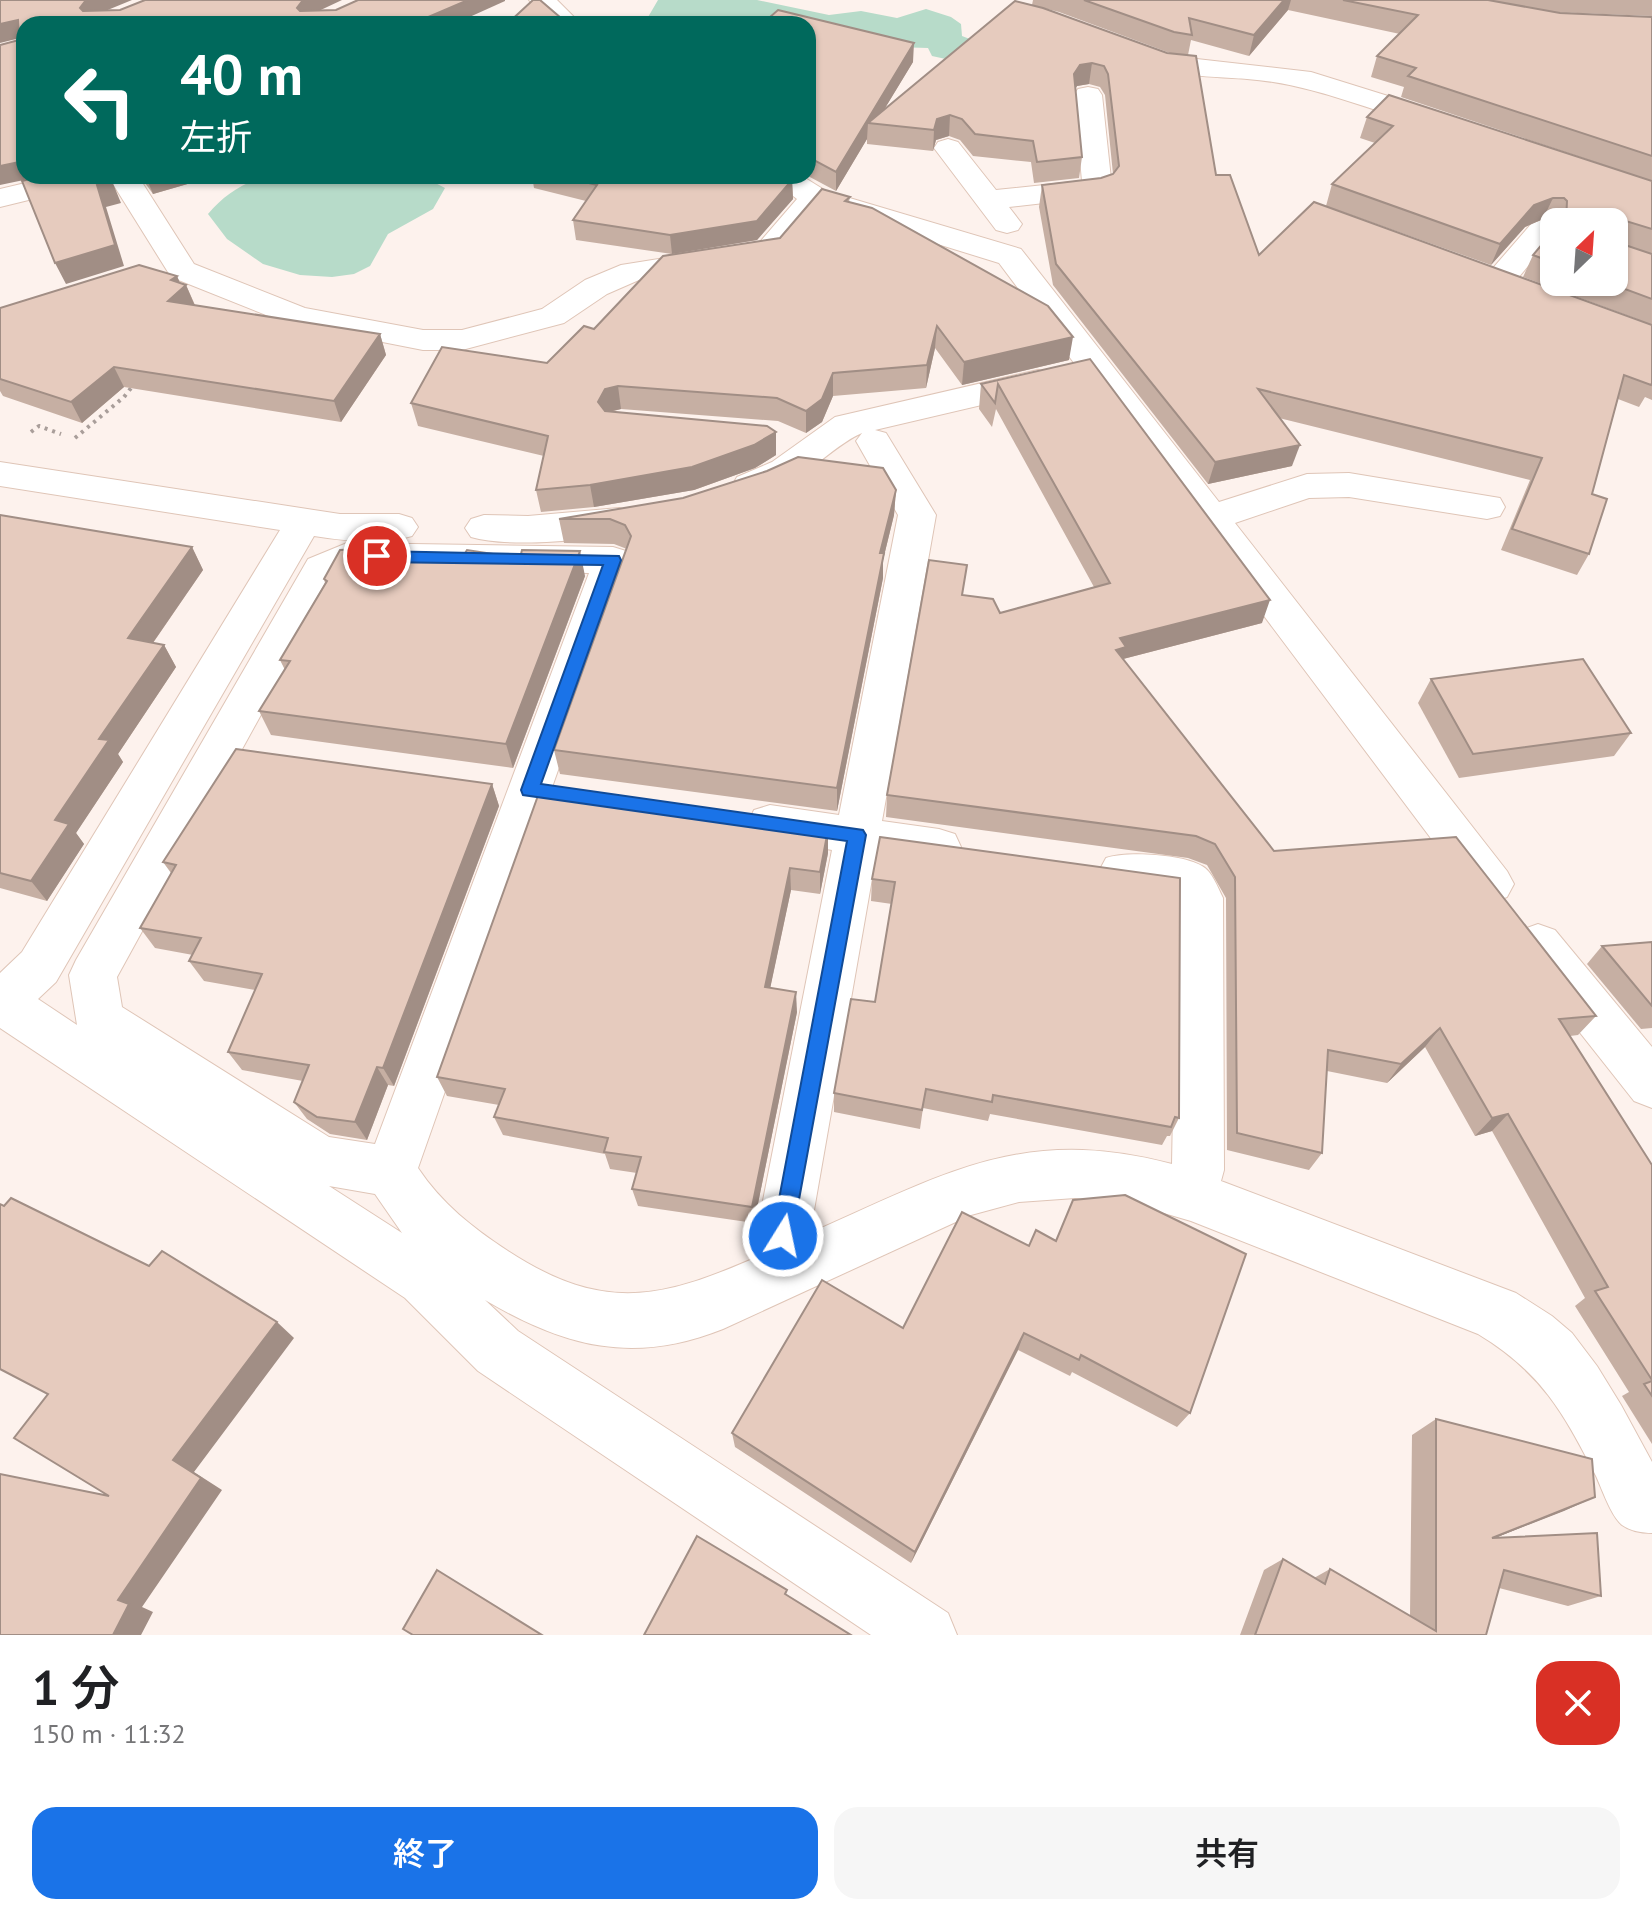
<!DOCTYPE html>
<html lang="ja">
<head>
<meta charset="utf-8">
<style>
  body { margin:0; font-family:"PT Sans","Noto Sans JP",sans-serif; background:#f6f6f6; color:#202124; height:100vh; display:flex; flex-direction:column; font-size:30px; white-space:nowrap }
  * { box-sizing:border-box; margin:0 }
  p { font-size:26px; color:#757577 }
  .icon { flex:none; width:44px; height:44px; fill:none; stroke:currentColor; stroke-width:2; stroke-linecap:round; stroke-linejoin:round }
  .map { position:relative; height:1635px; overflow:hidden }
  .sheet { display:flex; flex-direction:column; background:#fff; flex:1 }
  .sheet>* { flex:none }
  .banner { position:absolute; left:16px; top:16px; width:800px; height:168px; border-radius:24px; box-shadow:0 2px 6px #0004; background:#00695c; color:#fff; overflow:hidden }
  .needle { width:52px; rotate:25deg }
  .fabs { position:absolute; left:1540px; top:208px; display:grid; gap:16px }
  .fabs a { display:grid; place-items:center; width:88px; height:88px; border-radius:16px; background:#fff; box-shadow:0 2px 6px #0004; font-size:40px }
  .pin { position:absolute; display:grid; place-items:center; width:68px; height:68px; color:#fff; margin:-34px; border:4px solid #fff; border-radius:50%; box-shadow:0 2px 8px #0007 }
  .me { position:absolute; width:88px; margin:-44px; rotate:10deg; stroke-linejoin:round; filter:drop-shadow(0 0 6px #0008) }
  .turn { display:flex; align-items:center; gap:28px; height:168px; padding:0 32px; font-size:36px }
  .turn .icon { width:104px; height:104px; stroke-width:2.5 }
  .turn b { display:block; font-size:56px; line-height:68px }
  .round { display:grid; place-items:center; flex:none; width:84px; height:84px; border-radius:24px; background:#f6f6f6 }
  .summary { display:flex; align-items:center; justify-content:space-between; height:136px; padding:0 32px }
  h1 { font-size:48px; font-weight:600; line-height:60px }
  .primary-button { display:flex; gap:16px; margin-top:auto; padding:16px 32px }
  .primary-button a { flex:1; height:92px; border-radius:24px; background:#1a73e8; color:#fff; font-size:32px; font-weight:600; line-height:92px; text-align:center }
  .primary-button a+a { background:#f6f6f6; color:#202124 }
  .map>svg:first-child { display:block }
  .green { fill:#b7dbc9 }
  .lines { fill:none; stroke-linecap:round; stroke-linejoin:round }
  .street-casing { stroke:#dfc5b7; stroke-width:2 }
  .path { stroke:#a99e9a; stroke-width:4; stroke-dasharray:3 5; stroke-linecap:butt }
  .street { fill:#fff; fill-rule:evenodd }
  .wall { fill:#c6afa3 }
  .shaded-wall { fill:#a18e85 }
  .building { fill:#e6cbbe; stroke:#a18e85; stroke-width:2 }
  .route { fill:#1a73e8; stroke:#114b97; stroke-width:2 }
</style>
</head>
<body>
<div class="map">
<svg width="1652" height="1635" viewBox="0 0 1652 1635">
  <rect width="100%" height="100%" fill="#fdf2ed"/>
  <g class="green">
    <path d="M658,0H757L829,15L861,11L897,18L926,9L951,17L961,24L962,36L993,48L973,65L932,56L928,48L861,46L808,24H644Z"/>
    <path d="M264,176H422L445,188L433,209L388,234L370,266L354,274L332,277L300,275L263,264L227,239L208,214C224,195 240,185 264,176Z"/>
  </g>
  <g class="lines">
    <g class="street-casing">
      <g id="street">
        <path d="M529,0H557L581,24H553Z"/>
        <path d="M1141,47L1179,57L1311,72L1449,115L1453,121L1449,127L1439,129C1374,113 1316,84 1247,79C1222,77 1142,76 1128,55L1132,49Z"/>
        <path d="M1088,87L1098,89L1102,95L1112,188L1107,194L1097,197L1009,207L1022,224L1018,230L1007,233L996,230L934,148L938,142L948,139L958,142L996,190L1082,181L1074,95L1078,89Z"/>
        <path d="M55,176L99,178L94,184L0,207V189Z"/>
        <path d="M108,176H138L194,264L305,308L423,330H462L542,309L585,280L621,265L759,243L797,199L767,176H802L826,191L1021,249L1219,502L1307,474L1349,473L1500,498L1505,507L1500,516L1487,519L1349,497L1309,498L1235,523L1507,871L1514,884L1507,897L1491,903L1475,897L999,263L821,208L780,258L639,280L607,294L564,323L462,350H423L286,323L171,277Z"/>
        <path d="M1543,220L1554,223V242L1549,241L1518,278L1652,328V349L1487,289L1482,282L1487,275L1532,223Z"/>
        <path d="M1038,370L1050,373L1055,381L1050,389L875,430L886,433L936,515L882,821L939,829L955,834L961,847L955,860L939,865L876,856L810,1233C943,1175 1022,1124 1172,1164L1177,901L1174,897L1122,890L1106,884L1099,871L1106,858C1126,851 1182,854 1202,866C1212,871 1218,888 1223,898L1224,1170L1221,1181L1516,1293L1552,1316L1572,1333L1597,1366L1621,1405L1652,1462V1533C1643,1533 1630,1531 1622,1525C1611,1516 1602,1489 1596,1476C1563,1412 1541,1372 1478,1334L1191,1221L1133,1204L1075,1198L1019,1202L971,1215L723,1329C633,1365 565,1347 485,1300L518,1331L948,1613L957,1635H871L478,1371L405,1298L0,1028V973L22,952L280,530L0,486V462L340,514H399L412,518L418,527L412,536C382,545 345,541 314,536L56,982L38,999L77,1025L69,975L76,960L308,559L347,543L613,547L626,551L632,560L418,1168C442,1204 473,1228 508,1251C606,1315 664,1298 764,1254L756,1236L832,850L754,836L748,823L754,810L770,805L839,815L898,515L856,441L862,433C824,449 783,507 737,495L732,486L737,477L772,462L835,417ZM353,569L589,573L375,1144L329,1137L122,1007L117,977L336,578ZM329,1186L375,1194L402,1233Z"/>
        <path d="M619,508L632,512L638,521L632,530C594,541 508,548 471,537L465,528L471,519L484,515L528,516Z"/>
        <path d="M1538,924L1555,930L1652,1047V1108L1634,1101L1521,958L1515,944L1521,930Z"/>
      </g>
    </g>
    <g class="path">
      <path d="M31,432L39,426L61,434"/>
      <path d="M75,438L124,397L135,383"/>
    </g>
    <use href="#street" class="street"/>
  </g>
  <g class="wall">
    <path d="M1033,0H1652V16L1553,12L1652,17V181L1401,97L1404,87L1371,77L1377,56L1400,34L1288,10L1249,56L1191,40L1188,55L1170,53L1059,12L1032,5Z"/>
    <path d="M1043,8L1216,175L1259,255L1637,319L1523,277L1533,255L1554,230V282H1614V222H1556L1554,220L1543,219L1525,227L1491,265L1326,206L1332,184L1375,143L1360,138L1367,117L1652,181V400L1645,397L1639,407L1618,399L1592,494L1589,554L1577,575L1501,550L1530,480L1279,418L1292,466L1208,484L1053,285L1039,207L1042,185L1101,178L1113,174L1105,95L1100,87L1089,84L1077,86L1075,89L1082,157L1079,178L1034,183L1031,162L973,156L960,140L949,136L936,140L933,151L867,144V139L836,191L808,176V24L913,62L885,108Z"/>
    <path d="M140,176H215L153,194Z"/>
    <path d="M532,176H786L792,180L793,199L757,240L672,254L576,240L573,220L586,201L534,188Z"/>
    <path d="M850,197L849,202L1069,360L962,385L935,348L926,388L833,396L822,422L806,433L778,421L621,409L610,412L776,432V455L755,468L694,490L594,507L541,512L536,490L544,456L418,426L411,403L547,363L594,329L780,238Z"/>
    <path d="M177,276L180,283L186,285L195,305L380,334L386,355L341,422L124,387L82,423L3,396L0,391V308Z"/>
    <path d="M1090,359L1262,623L1123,659L1274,851L1596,1016L1578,1035L1570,1036L1652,1165V1444L1622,1396L1629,1392L1575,1306L1585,1298L1492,1131L1475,1136L1425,1047L1387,1083L1327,1071L1322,1153L1309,1170L1227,1150L1226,898L1207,865L1188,858L886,817L887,795L963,595L1000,613L1094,587L996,409L992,427L979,409L981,384Z"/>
    <path d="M896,490L894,515L883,560V578L837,811L560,774L554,750L627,549L614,544L564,543L559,519Z"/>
    <path d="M0,515L192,547L203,570L153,643L164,645L176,667L118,754L123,762L76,833L84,844L47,901L0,888Z"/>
    <path d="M585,576L513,768L271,735L259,711L285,670L280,660L325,583L324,579Z"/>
    <path d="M1431,679L1631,733L1614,756L1459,778L1418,703Z"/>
    <path d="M492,784L499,806L394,1086L388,1085L367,1140L330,1134L307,1119L294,1102L303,1081L242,1070L228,1052L255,990L204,981L189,961L193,955L155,948L140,928L171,873L163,862Z"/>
    <path d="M828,830V853L820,894L791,890L770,988L797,1012L754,1223L638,1206L632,1189L637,1173L610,1169L605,1154L503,1135L494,1117L499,1105L447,1096L437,1077Z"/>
    <path d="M880,837L1179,1118L1170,1136H1167L1162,1145L990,1114L988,1121L923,1108L920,1129L834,1112V1093L875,1002L892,904L871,901L872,879Z"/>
    <path d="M1652,942V1028L1641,1029L1587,964L1602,946Z"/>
    <path d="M962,1212L1190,1413L1177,1427L1072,1372L1070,1376L1018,1350L911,1563L735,1447L732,1433L903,1328Z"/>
    <path d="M1436,1419L1595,1497L1495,1538L1601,1596L1568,1606L1499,1588L1486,1635H1240L1264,1570L1283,1559L1314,1578L1330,1569L1410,1616L1412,1435Z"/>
  </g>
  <g class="shaded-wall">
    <path d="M86,0H132L93,16L87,24L80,8Z"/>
    <path d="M303,0H342L308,16L297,8Z"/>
    <path d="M468,0H505V1L454,24H412Z"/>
    <path d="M1284,0H1291L1288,10L1249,56L1254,35Z"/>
    <path d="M18,20L24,37L0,43V24Z"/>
    <path d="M914,43L913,62L876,123H868L867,139L836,191V172Z"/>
    <path d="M1092,63L1089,84L1077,86L1071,95L1074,74L1080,65Z"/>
    <path d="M950,115L949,136L936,140L933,151L934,130L937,119Z"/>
    <path d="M24,161V176H43L0,185V166Z"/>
    <path d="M148,176H215L153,194L146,177Z"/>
    <path d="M792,180L793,199L757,240L672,254L670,235Z"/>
    <path d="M112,181L121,203L106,207L124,266L66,284L55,263L97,185Z"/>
    <path d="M1553,198L1543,219L1525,227L1491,265L1500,244L1534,205Z"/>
    <path d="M177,276L182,288L186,285L195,306L168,301L171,280Z"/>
    <path d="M937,326L935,348L926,388L927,365Z"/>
    <path d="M380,334L386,355L341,422L334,401Z"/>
    <path d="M1073,337L1069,360L962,385L964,362Z"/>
    <path d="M114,367L124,387L82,423L71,402Z"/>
    <path d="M833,373V396L822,422L806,433V411Z"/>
    <path d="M618,386L621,409L608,412L601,425L598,402L605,389Z"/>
    <path d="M776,432V455L755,468L694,490L594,507L590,485Z"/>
    <path d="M1300,445L1292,466L1208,484L1215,462Z"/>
    <path d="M896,490L894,515L883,560V578L837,811V788L880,553Z"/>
    <path d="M192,547L203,570L141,660L128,638Z"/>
    <path d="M580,551L585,576L513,768L506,744Z"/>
    <path d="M1270,600L1262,623L1123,659L1110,673L1120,638Z"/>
    <path d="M164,645L176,667L118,754L123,762L76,833L84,844L47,901L31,881L55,820L99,739Z"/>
    <path d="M492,784L499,806L394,1086L383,1068Z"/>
    <path d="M828,830V853L820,894V872Z"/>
    <path d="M790,868L791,890L766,1008L765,987Z"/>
    <path d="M796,992L797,1012L754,1223L752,1207Z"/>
    <path d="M1440,1028L1425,1047L1387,1083L1401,1064Z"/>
    <path d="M377,1067L388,1085L367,1140L355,1122Z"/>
    <path d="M1508,1114L1492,1131L1475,1136L1492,1118Z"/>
    <path d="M277,1322L294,1338L194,1472L222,1490L142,1607L153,1612L141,1635H113L118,1600L173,1460Z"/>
    <path d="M1024,1333L1018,1350L911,1563L915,1552Z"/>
    <path d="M1595,1497L1564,1511L1464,1550L1492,1538Z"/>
  </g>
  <g class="building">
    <path d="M0,0H86L80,8L83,11L120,10L145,0H303L297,8L300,11L336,10L358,0H468L412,24H24V161L0,166V45L19,40L18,20L0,24Z"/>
    <path d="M533,0H540L568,24H507Z"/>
    <path d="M1084,0H1284L1254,35L1189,18L1192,35L1174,32Z"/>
    <path d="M1343,0H1488L1560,13L1652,17V156L1408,76L1416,68L1377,56L1418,15Z"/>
    <path d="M1015,1L1043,8L1167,53L1196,56L1216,175H1230L1259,255L1314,202L1652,325V383L1651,385L1624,375L1592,494L1607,499L1589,554L1512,529L1542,458L1258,389L1300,445L1215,462L1056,264L1042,185L1101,178L1113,174L1119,166L1108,74L1104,66L1092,63L1080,65L1074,74L1082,157L1037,162L1033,141L975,134L962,119L950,115L937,119L934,130L868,123Z"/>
    <path d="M778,10L914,43L836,172L808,157V24H762Z"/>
    <path d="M1389,95L1652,181V229L1626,221L1622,223V244L1652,254V299L1606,282H1614V222H1566L1567,201L1564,198H1553L1534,205L1500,244L1332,184L1393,126L1367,117Z"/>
    <path d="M41,176H109L112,181L97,185L115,245L55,263L22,181Z"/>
    <path d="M560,176H786L792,180L757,221L670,235L573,220L597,185Z"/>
    <path d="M822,189L850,197L845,201L872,208L1048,306L1073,337L964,362L937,326L927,365L833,373L822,399L806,411L777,398L618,386L605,389L598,402L605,411L767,426L776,432L754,445L692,467L590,485L536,490L548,436L411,403L442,347L547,363L584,326L594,329L663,256L780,238Z"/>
    <path d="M1554,230V263L1533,255Z"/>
    <path d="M139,265L177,276L171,280L186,285L168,301L380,334L334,401L114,367L71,402L0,379V308Z"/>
    <path d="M1090,359L1270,600L1120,638L1126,647L1116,650L1274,851L1456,837L1596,1016L1559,1019L1652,1165V1380L1595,1291L1608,1287L1508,1114L1492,1118L1440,1028L1401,1064L1328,1050L1322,1153L1237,1133L1235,877L1215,844L1196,836L887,795L929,560L967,565L962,595L993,599L1000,613L1110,583L998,384L995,403L981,384Z"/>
    <path d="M798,457L883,468L896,490L880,553H884L837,788L554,750L631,536L625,525L610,519H559L683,498L767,471Z"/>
    <path d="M0,515L192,547L128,638L164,645L99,739L109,740L55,820L69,824L31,881L0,873Z"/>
    <path d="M377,548L462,558L467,550L520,558L522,550L580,551L506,744L259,711L290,661L280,660L327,581L324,579L340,550Z"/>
    <path d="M1583,659L1631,733L1473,754L1431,679Z"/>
    <path d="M236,749L492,784L383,1068L377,1067L355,1122L317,1117L294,1102L309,1065L228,1052L262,974L189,961L201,938L140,928L176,865L163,862Z"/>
    <path d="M540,790L828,830L820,872L790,868L765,987L796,992L752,1207L632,1189L641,1157L604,1152L608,1138L494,1117L505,1089L437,1077Z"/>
    <path d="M880,837L1180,878L1179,1118L1175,1117L1171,1127L993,1095L992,1102L926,1089L922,1110L834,1093L851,999L875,1002L895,882L872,879Z"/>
    <path d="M1652,942V1006L1602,946Z"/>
    <path d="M1125,1195L1246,1254L1190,1413L1081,1355L1079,1360L1024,1333L915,1552L732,1433L822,1280L903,1328L962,1212L1029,1246L1036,1230L1056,1241L1073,1200Z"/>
    <path d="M11,1198L149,1266L162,1251L277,1322L173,1460L201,1478L118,1600L129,1604L113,1635H0V1474L109,1496L14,1438L48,1394L0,1369V1204L4,1206Z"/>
    <path d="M1652,1381V1396L1644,1384Z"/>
    <path d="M1436,1419L1592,1459L1595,1497L1492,1538L1597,1533L1601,1596L1504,1570L1486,1635H1255L1283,1559L1325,1584L1330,1569L1436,1631Z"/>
    <path d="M697,1536L787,1590L785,1594L851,1635H644Z"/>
    <path d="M437,1570L542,1635H413L403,1629Z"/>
  </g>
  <path class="route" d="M377,551L619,556L621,560L541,784L863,830L866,835L791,1243L783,1247L775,1243L772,1236L847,841L523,795L521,790L603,565L377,562L369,556Z"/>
</svg>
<div class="fabs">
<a><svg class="needle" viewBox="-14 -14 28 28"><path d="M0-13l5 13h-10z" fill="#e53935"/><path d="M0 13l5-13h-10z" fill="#757577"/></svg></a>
</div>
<div class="pin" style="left:377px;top:556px;background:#d93025"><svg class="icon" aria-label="arrive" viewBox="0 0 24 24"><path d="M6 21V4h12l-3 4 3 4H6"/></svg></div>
<svg class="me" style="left:783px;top:1236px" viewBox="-20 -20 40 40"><circle r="17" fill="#1a73e8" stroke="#fff" stroke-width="3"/><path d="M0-11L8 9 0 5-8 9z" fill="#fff"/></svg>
<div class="banner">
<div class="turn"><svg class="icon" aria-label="left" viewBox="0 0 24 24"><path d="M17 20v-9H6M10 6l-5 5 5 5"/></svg><div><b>40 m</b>左折</div></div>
</div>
</div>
<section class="sheet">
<div class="summary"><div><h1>1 分</h1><p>150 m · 11:32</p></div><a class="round" style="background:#d93025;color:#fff"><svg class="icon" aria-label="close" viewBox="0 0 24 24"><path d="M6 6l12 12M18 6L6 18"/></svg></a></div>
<div class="primary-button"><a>終了</a><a>共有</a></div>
</section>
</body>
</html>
